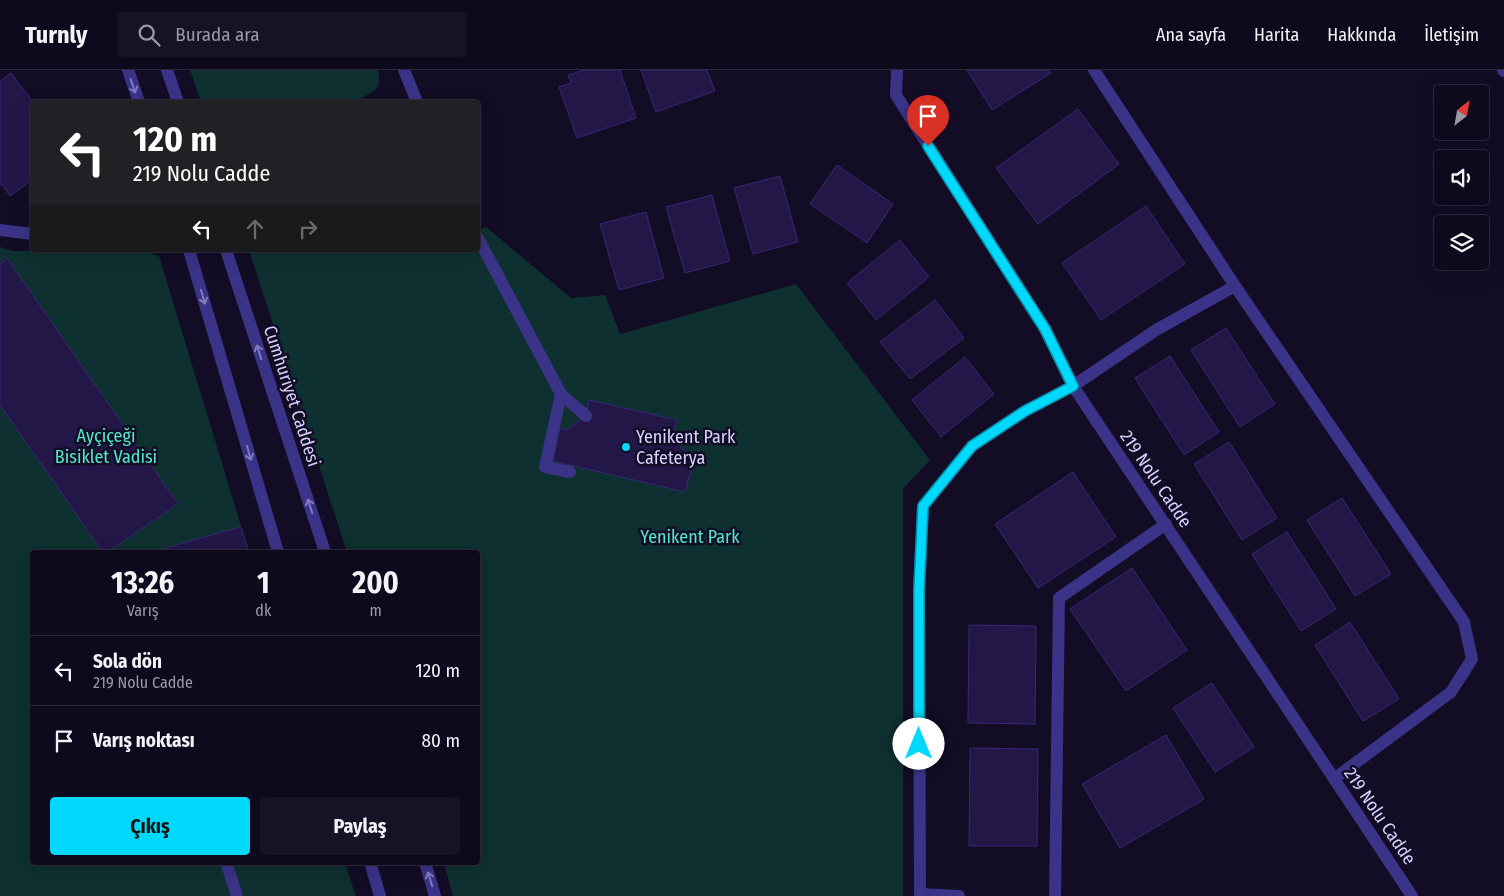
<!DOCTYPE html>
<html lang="tr">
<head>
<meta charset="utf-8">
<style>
  body { margin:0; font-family:"Fira Sans Condensed",sans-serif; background:#171225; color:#f1f3f6; height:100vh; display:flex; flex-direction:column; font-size:19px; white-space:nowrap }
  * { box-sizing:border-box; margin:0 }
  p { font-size:16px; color:#9b9aa3 }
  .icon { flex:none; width:28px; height:28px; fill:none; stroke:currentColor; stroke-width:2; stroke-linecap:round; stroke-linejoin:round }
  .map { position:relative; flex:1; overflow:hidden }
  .side { position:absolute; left:30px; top:480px; width:450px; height:315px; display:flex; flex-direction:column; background:#0e091c; border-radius:5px; box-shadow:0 5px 20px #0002,0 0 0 1px #2e2a3b }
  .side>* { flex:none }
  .guide { position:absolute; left:30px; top:30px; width:450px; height:152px; border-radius:5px; box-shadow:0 5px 20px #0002,0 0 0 1px #2e2a3b; background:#202124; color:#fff; overflow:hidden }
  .needle { width:32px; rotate:31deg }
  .fabs { position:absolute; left:1434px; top:15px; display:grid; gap:10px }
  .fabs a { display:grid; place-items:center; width:55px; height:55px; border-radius:5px; background:#0e091c; box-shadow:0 5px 20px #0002,0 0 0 1px #2e2a3b; font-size:25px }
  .pin { position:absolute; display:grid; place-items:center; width:42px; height:42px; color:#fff; margin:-51px -21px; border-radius:50% 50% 50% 0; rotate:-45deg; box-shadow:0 0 5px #0007 }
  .pin .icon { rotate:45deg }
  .me { position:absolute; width:55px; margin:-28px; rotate:0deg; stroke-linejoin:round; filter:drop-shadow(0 0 4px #0008) }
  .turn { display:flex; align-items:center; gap:18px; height:105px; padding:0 20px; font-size:22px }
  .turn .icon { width:65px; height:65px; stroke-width:2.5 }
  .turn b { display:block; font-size:35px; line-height:42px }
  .lanes { display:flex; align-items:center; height:48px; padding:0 20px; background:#0003; justify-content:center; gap:25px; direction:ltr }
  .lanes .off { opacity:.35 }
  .eta { display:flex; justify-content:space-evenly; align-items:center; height:85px; text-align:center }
  .eta b { font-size:30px; font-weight:700; line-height:35px }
  .cta { display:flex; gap:10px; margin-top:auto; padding:10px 20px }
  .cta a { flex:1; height:58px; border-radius:5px; background:#00d9fc; color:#111; font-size:20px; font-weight:700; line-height:58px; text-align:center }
  .cta a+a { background:#171225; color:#f1f3f6 }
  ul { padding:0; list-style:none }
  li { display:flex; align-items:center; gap:15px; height:70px; padding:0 20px; border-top:1px solid #2e2a3b }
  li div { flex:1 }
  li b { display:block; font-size:19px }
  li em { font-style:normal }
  header { display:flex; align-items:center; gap:30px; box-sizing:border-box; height:70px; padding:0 25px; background:#0e091c; border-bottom:1px solid #2e2a3b }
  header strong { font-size:24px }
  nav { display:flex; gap:28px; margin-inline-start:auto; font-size:18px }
  .search { width:350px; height:45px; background:#171225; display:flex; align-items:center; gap:12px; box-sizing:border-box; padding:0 18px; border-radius:5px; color:#9b9aa3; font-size:19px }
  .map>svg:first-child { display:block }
  .green { fill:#0f3030 }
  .building { fill:#231748; stroke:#3a2776 }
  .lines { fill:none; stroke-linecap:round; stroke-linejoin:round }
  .service { stroke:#3a3388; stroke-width:12 }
  .pedestrian { stroke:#3a3388; stroke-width:12 }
  .minor { stroke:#3a3388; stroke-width:12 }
  .tertiary { stroke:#3a3388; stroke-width:12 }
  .oneway { stroke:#817abe }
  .route-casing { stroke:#008da4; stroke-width:12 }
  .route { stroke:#00d9fc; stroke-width:9 }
  .poi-dot { fill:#00d9fc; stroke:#120c25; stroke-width:2 }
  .labels { text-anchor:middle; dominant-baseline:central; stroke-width:5; stroke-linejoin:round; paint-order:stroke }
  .street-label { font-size:18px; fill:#d8d1ff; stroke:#120c25 }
  .park-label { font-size:18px; fill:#52e9c9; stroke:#120c25 }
  .poi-label { font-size:18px; fill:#d8d1ff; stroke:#120c25; text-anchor:start }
</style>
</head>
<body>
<header>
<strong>Turnly</strong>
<div class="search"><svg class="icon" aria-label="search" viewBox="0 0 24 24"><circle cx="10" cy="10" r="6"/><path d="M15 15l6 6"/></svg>Burada ara</div>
<nav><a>Ana sayfa</a><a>Harita</a><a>Hakkında</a><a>İletişim</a></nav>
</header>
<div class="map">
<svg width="1504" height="826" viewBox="0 0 1504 826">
  <rect width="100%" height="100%" fill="#120c25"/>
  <g class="green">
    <path d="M190,0H378C382,20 376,20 360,29L361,32H201Z"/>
    <path d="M486,157L571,228L605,225L620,264L796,214L930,390L903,419V826H453L444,793L478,792V482H347L249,180H421L423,184L431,180H478V160Z"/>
    <path d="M0,177L13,181L141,180L159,186L249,482H32V792L345,793L356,826H0Z"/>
  </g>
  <g class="building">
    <path d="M584,0H620L636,48L577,68L559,17L571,13L568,5Z"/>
    <path d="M641,0H707L715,21L656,42Z"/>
    <path d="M967,0H1049L1051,3L992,40Z"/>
    <path d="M11,3L33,32L32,110L10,126L2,114L0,115V11Z"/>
    <path d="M1078,39L1119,94L1038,154L996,98Z"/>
    <path d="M837,95L893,134L867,173L810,134Z"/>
    <path d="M780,106L798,172L753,184L734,118Z"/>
    <path d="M712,125L730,191L685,203L666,137Z"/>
    <path d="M1146,136L1185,194L1101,250L1062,193Z"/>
    <path d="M646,142L664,208L619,220L600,154Z"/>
    <path d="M900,170L929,207L876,250L847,213Z"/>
    <path d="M7,188L178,434L107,482H103L0,335V194Z"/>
    <path d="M935,230L964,268L910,309L880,272Z"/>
    <path d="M1226,258L1275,334L1240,357L1191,280Z"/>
    <path d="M1170,286L1219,362L1184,385L1135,308Z"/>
    <path d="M965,287L994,324L941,367L912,330Z"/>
    <path d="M589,330L677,350L673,367L693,392L685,422L553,391L560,358L566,360L586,346Z"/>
    <path d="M1229,372L1277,448L1242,470L1194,394Z"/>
    <path d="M1073,402L1116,467L1038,518L995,454Z"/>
    <path d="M1342,428L1391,504L1355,526L1307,450Z"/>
    <path d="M241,457L249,482H152L222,462Z"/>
    <path d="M1287,462L1336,539L1301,561L1252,484Z"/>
    <path d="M1132,498L1187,580L1126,621L1070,539Z"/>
    <path d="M1350,552L1399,629L1363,651L1315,575Z"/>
    <path d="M969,555L1036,556L1035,654L968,653Z"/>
    <path d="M1212,613L1254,677L1215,702L1173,638Z"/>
    <path d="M1166,665L1204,729L1120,778L1082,714Z"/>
    <path d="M970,678L1038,679L1037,776H969Z"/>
  </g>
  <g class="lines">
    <path class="service" d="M226,792L237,826"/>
    <g class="pedestrian">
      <path d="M478,168L561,324L545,397L570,402"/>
      <path d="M561,324L586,346"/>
    </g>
    <g class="minor">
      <path d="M404,0L417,32"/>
      <path d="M897,0L896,25L1045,259L1073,316L1412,826"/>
      <path d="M1503,0L1504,1"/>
      <path d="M0,160L32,164"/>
      <path d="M1235,216L1464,552L1472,589L1451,622L1334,709"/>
      <path d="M920,824L959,826"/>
      <path d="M920,826L919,520L923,436L972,376L1025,341L1073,316L1156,260L1235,216L1094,0"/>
      <path d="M1055,826L1059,528L1166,454"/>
    </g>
    <g class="tertiary">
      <path d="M128,0L139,32"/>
      <path d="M167,0L178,32"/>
      <path d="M189,180L278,482"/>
      <path d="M226,180L325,482"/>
      <path d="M370,792L380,826"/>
      <path d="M425,792L435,826"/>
    </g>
  </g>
  <defs><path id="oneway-shaft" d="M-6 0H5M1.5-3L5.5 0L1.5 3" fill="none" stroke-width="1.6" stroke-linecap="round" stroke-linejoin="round" transform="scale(1.25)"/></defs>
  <g class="oneway">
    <use href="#oneway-shaft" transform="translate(133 16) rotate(71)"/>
    <use href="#oneway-shaft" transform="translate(203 227) rotate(74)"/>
    <use href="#oneway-shaft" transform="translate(259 282) rotate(-108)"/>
    <use href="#oneway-shaft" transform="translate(249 383) rotate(74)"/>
    <use href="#oneway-shaft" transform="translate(310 436) rotate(-108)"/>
    <use href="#oneway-shaft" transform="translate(430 809) rotate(-107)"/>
  </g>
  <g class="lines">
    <g class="route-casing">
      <path id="route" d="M919,674V520L923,436L972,376L1025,341L1073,316L1045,259L928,76"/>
    </g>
    <use href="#route" class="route"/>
  </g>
  <circle class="poi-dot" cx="626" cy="377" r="5"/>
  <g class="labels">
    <g class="street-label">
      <text transform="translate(292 326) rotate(72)">Cumhuriyet Caddesi</text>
      <text transform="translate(1156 409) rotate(56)">219 Nolu Cadde</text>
      <text transform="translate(1380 746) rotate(56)">219 Nolu Cadde</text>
    </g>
    <g class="park-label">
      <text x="106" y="366">Ayçiçeği<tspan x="106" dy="21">Bisiklet Vadisi</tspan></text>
      <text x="690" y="467">Yenikent Park</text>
    </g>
    <g class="poi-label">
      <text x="636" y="367">Yenikent Park<tspan x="636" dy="21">Cafeterya</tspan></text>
    </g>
  </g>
</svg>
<div class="fabs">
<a><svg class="needle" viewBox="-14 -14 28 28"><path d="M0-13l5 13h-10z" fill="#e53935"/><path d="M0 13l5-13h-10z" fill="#9b9aa3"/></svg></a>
<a><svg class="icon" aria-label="sound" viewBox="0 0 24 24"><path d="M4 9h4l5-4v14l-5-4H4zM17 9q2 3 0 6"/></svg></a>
<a><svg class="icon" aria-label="layers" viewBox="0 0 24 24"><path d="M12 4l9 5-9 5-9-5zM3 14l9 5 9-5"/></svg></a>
</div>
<div class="pin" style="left:928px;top:76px;background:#d93025"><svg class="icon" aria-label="arrive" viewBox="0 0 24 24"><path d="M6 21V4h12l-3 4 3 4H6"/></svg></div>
<svg class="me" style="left:919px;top:674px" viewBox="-20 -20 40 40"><circle r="19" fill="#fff"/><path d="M0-13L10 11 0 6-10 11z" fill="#00d9fc"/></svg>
<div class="guide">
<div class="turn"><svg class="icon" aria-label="left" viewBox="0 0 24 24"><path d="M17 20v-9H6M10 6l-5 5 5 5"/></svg><div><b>120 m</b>219 Nolu Cadde</div></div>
<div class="lanes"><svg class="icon" aria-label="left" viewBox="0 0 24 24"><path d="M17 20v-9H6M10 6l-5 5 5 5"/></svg><svg class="icon off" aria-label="ahead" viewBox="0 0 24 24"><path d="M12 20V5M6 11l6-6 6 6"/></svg><svg class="icon off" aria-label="right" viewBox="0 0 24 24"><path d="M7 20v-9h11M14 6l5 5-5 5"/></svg></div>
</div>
<section class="side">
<div class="eta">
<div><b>13:26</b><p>Varış</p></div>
<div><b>1</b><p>dk</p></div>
<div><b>200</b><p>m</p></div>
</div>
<ul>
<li><svg class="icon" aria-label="left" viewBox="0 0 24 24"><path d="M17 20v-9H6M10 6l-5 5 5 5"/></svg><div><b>Sola dön</b><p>219 Nolu Cadde</p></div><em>120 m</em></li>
<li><svg class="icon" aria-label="arrive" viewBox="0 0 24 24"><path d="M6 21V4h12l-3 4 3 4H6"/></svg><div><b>Varış noktası</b></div><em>80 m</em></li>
</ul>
<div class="cta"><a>Çıkış</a><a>Paylaş</a></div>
</section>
</div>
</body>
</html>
